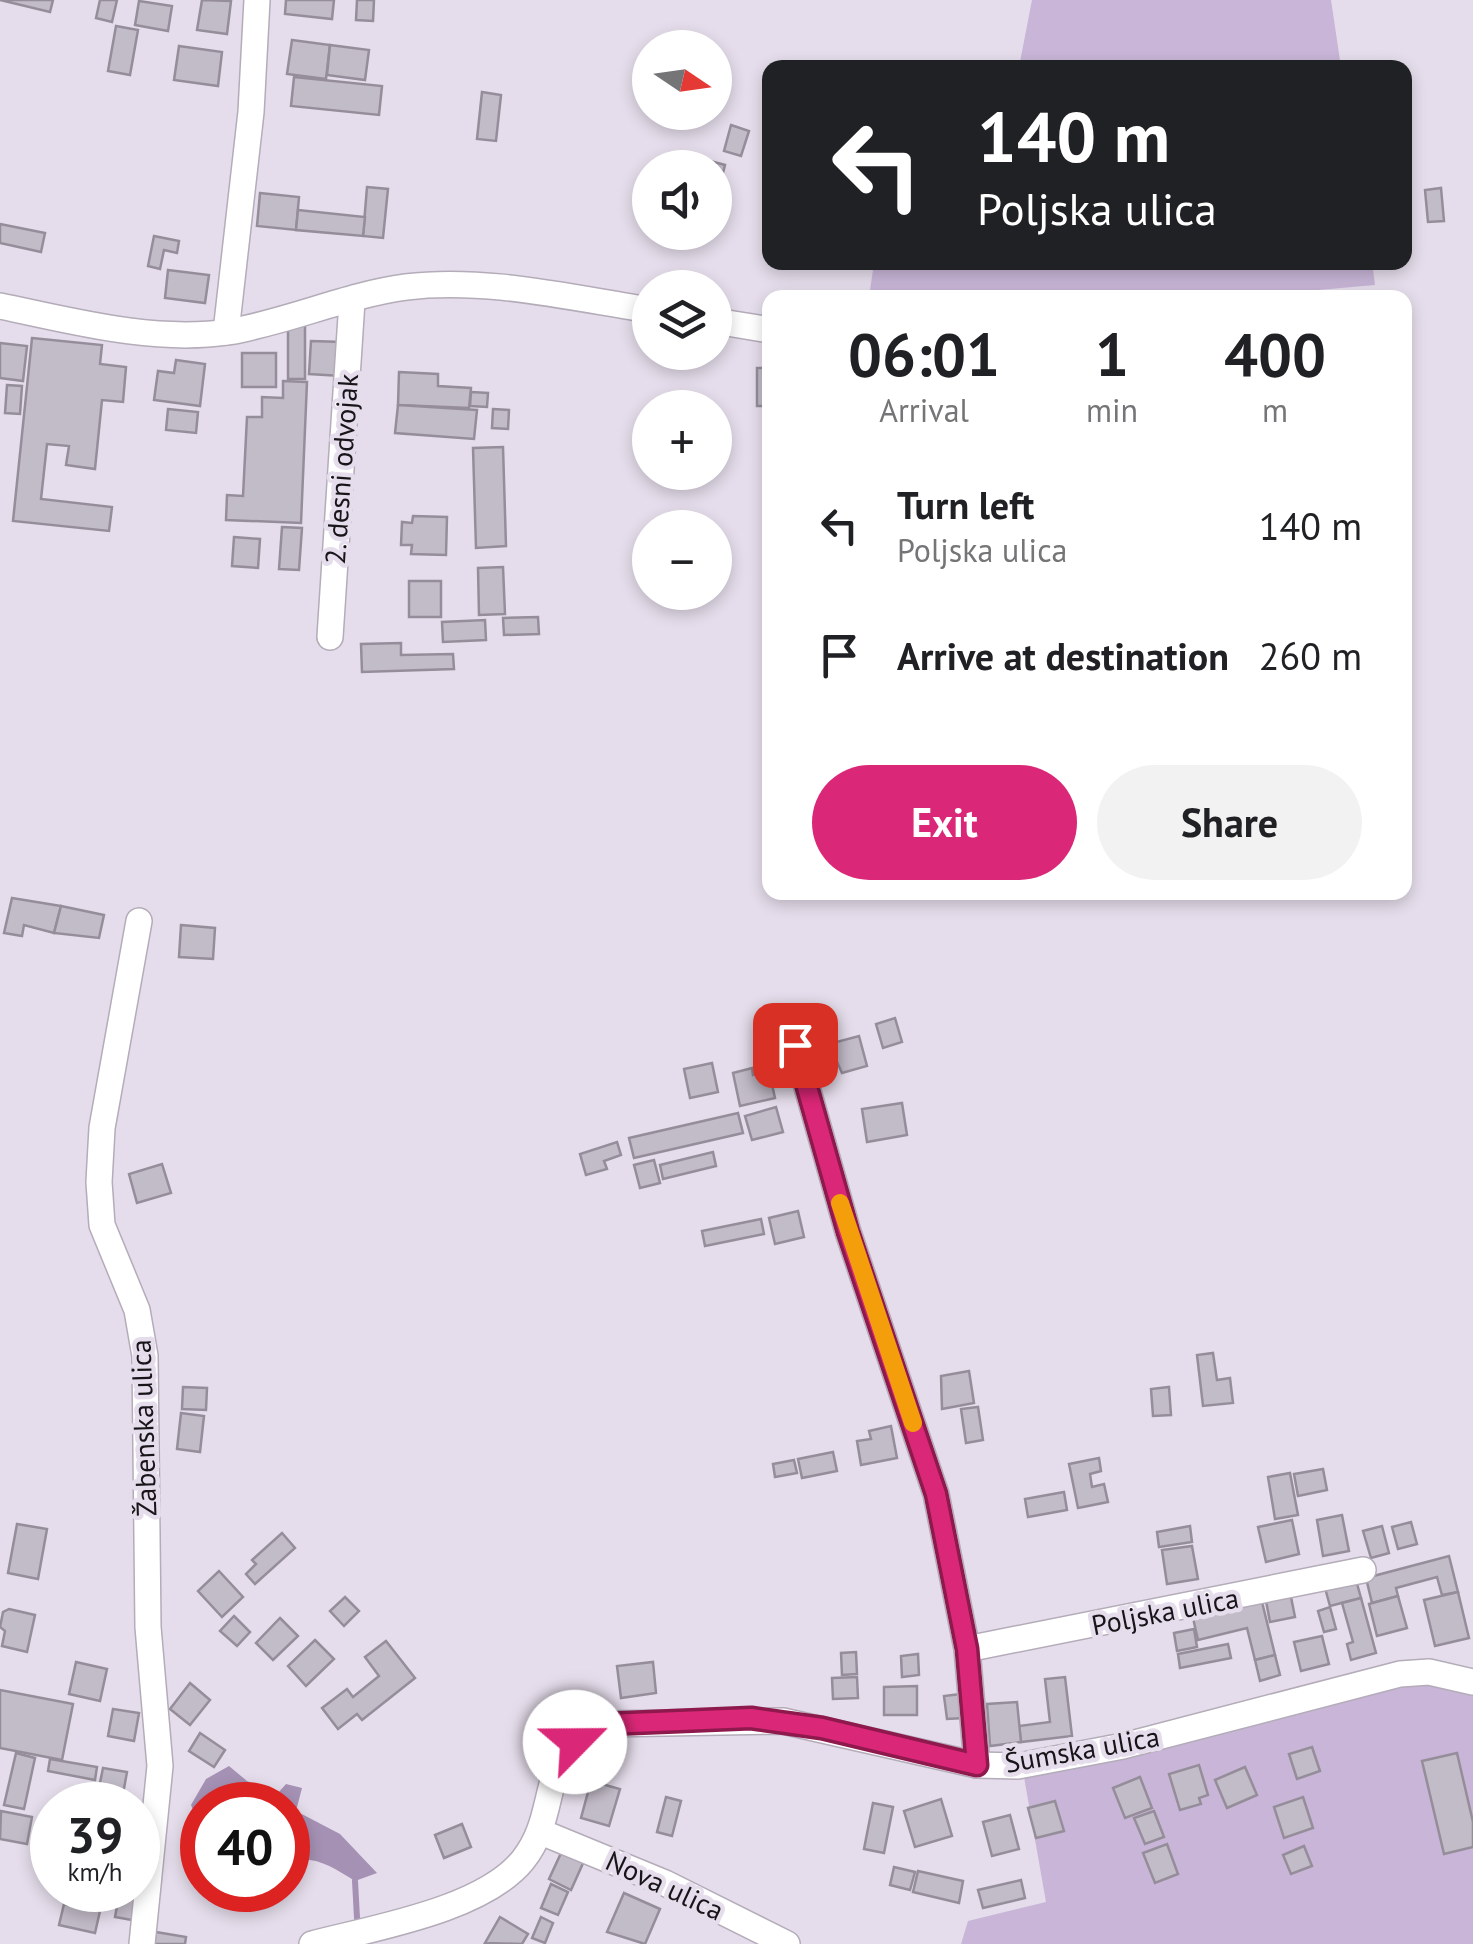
<!DOCTYPE html>
<html lang="en">
<head>
<meta charset="utf-8">
<style>
  body { margin:0; font-family:"PT Sans",sans-serif; background:#f2f2f2; color:#202124; height:100vh; display:flex; flex-direction:column; font-size:38px; white-space:nowrap }
  * { box-sizing:border-box; margin:0 }
  p { font-size:32px; color:#757577 }
  .icon { flex:none; width:55px; height:55px; fill:none; stroke:currentColor; stroke-width:2; stroke-linecap:round; stroke-linejoin:round }
  .map { position:relative; flex:1; overflow:hidden }
  .details { position:absolute; left:762px; top:290px; width:650px; height:610px; display:flex; flex-direction:column; background:#fff; border-radius:20px; box-shadow:0 5px 15px #0003 }
  .details>* { flex:none }
  .banner { position:absolute; left:762px; top:60px; width:650px; height:210px; border-radius:20px; box-shadow:0 5px 15px #0003; background:#202124; color:#fff; overflow:hidden }
  .needle { width:65px; rotate:103deg }
  .fabs { position:absolute; left:632px; top:30px; display:grid; gap:20px }
  .fabs a { display:grid; place-items:center; width:100px; height:100px; border-radius:50%; background:#fff; box-shadow:0 5px 15px #0003; font-size:50px }
  .speed { position:absolute; left:30px; top:1782px; display:flex; gap:20px; font-size:50px; font-weight:700; text-align:center }
  .speed>* { display:grid; place-content:center; width:130px; height:130px; border-radius:50%; background:#fff; box-shadow:0 5px 15px #0003; line-height:1 }
  .speed small { font-size:25px; font-weight:400 }
  .speed .limit { border:15px solid #d22; background:#fff; color:#111 }
  .pin { position:absolute; display:grid; place-items:center; width:85px; height:85px; color:#fff; margin:-42px; border-radius:20px; box-shadow:0 5px 15px #0006 }
  .me { position:absolute; width:110px; margin:-55px; rotate:67deg; stroke-linejoin:round; filter:drop-shadow(0 0 8px #0008) }
  .turn { display:flex; align-items:center; gap:35px; height:210px; padding:0 50px; font-size:45px }
  .turn .icon { width:130px; height:130px; stroke-width:2.5 }
  .turn b { display:block; font-size:70px; line-height:85px }
  .eta { display:flex; justify-content:space-evenly; align-items:center; height:170px; text-align:center }
  .eta b { font-size:60px; font-weight:700; line-height:70px }
  .cta { display:flex; gap:20px; margin-top:auto; padding:20px 50px }
  .cta a { flex:1; height:115px; border-radius:60px; background:#db2777; color:#fff; font-size:40px; font-weight:700; line-height:115px; text-align:center }
  .cta a+a { background:#f2f2f2; color:#202124 }
  ul { padding:0; list-style:none }
  li { display:flex; align-items:center; gap:30px; height:130px; padding:0 50px }
  li div { flex:1 }
  li b { display:block; font-size:38px }
  li em { font-style:normal }
  .map>svg:first-child { display:block }
  .green { fill:#c8b5d7 }
  .water { fill:#a591b4 }
  .lines { fill:none; stroke-linecap:round; stroke-linejoin:round }
  .stream { stroke:#a591b4; stroke-width:6 }
  .building { fill:#c2bbc8; stroke:#958e9a; stroke-width:2.5 }
  .minor-casing { stroke:#b4acb9; stroke-width:28 }
  .minor { stroke:#fff; stroke-width:25 }
  .route-casing { stroke:#8e194d; stroke-width:25 }
  .route { stroke:#db2777; stroke-width:18 }
  .slow { stroke:#f59e0b; stroke-width:18 }
  .labels { text-anchor:middle; dominant-baseline:central; stroke-width:9; stroke-linejoin:round; paint-order:stroke }
  .street-label { font-size:28px; fill:#171519; stroke:#e5ddeb }
</style>
</head>
<body>
<div class="map">
<svg width="1473" height="1944" viewBox="0 0 1473 1944">
  <rect width="100%" height="100%" fill="#e5ddeb"/>
  <g class="green">
    <path d="M1032,0H1331L1341,67H1019Z"/>
    <path d="M874,263L1372,262L1375,285L1228,298L869,297Z"/>
    <path d="M1426,1681L1473,1693V1944H961L968,1921L1046,1902L1024,1777L1394,1685Z"/>
  </g>
  <path class="water" d="M229,1766L247,1781L278,1793L286,1784L302,1788L296,1811L340,1834L377,1873L355,1881C332,1867 314,1854 288,1862V1805H202V1831L191,1805L206,1779Z"/>
  <g class="lines">
    <path class="stream" d="M355,1881L357,1918"/>
  </g>
  <g class="building">
    <path d="M0,0H53L50,12Z"/>
    <path d="M100,0H117L112,22L96,18Z"/>
    <path d="M202,0L231,1L227,34L197,30Z"/>
    <path d="M286,0H334L332,19L285,14Z"/>
    <path d="M357,0H374L373,21L356,20Z"/>
    <path d="M139,1L172,6L168,31L135,25Z"/>
    <path d="M116,26L138,30L130,75L108,71Z"/>
    <path d="M292,40L330,45L326,79L287,74Z"/>
    <path d="M330,45L369,50L365,80L327,75Z"/>
    <path d="M179,46L222,52L218,86L174,80Z"/>
    <path d="M294,77L382,86L379,115L291,106Z"/>
    <path d="M482,92L501,95L496,141L477,139Z"/>
    <path d="M731,125L749,131L741,156L724,151Z"/>
    <path d="M699,158L725,165L717,197L715,168H696Z"/>
    <path d="M367,187L388,189L383,238L363,236Z"/>
    <path d="M1441,188L1444,221L1428,222L1425,190Z"/>
    <path d="M260,193L299,197L296,230L257,226Z"/>
    <path d="M298,210L365,217L363,236L296,230Z"/>
    <path d="M0,224L45,233L41,252L0,243Z"/>
    <path d="M154,236L179,241L177,253L164,250L160,269L148,266Z"/>
    <path d="M168,270L209,275L205,303L165,298Z"/>
    <rect x="288" y="325" width="17" height="54"/>
    <path d="M32,338L102,345L100,364L126,367L123,402L102,400L95,469L66,465L69,446L47,444L41,499L112,507L109,531L13,521Z"/>
    <path d="M311,341L343,342L341,376L309,374Z"/>
    <path d="M0,343L27,346L23,381L0,378Z"/>
    <rect x="242" y="353" width="34" height="34"/>
    <path d="M176,360L205,364L200,406L154,400L158,371L174,373Z"/>
    <rect x="757" y="368" width="13" height="38"/>
    <path d="M399,372L438,374V386L471,388L469,408L398,405Z"/>
    <path d="M283,381L307,382L301,523L226,520L227,495L243,496L247,417H262V397L283,398Z"/>
    <path d="M7,385L22,386L20,414L5,413Z"/>
    <path d="M471,392L488,393L487,407L470,406Z"/>
    <path d="M398,405L477,410L474,439L395,433Z"/>
    <path d="M168,409L198,412L196,433L166,430Z"/>
    <path d="M493,409L509,410L508,429L492,428Z"/>
    <path d="M503,447L506,546L476,548L473,448Z"/>
    <path d="M413,516L447,517L446,555L411,554L412,545H401L402,522L412,523Z"/>
    <path d="M282,527L302,528L299,570L279,569Z"/>
    <path d="M234,537L260,539L258,568L232,566Z"/>
    <path d="M503,567L505,614L479,615L478,568Z"/>
    <rect x="409" y="581" width="32" height="36"/>
    <path d="M538,617L539,634L504,635L503,618Z"/>
    <path d="M485,620L486,640L443,642L442,622Z"/>
    <path d="M401,643V655L453,654L454,669L362,672L361,644Z"/>
    <path d="M12,898L61,906L54,933L24,925L22,936L4,933Z"/>
    <path d="M61,906L104,915L99,938L54,933Z"/>
    <path d="M181,925L215,928L213,959L179,957Z"/>
    <path d="M895,1018L902,1042L883,1048L876,1024Z"/>
    <path d="M859,1036L867,1066L842,1073L829,1044Z"/>
    <path d="M712,1063L718,1092L690,1098L684,1069Z"/>
    <path d="M752,1068L753,1075L769,1071L775,1098L740,1106L733,1073Z"/>
    <path d="M902,1103L907,1135L867,1142L862,1109Z"/>
    <path d="M776,1107L783,1132L752,1140L745,1116Z"/>
    <path d="M738,1113L743,1133L634,1158L629,1138Z"/>
    <path d="M617,1142L621,1155L604,1161L607,1169L586,1175L580,1154Z"/>
    <path d="M713,1152L716,1166L663,1179L660,1165Z"/>
    <path d="M654,1160L660,1183L640,1188L634,1165Z"/>
    <path d="M162,1164L171,1193L137,1203L129,1174Z"/>
    <path d="M798,1211L804,1237L775,1244L769,1218Z"/>
    <path d="M761,1219L764,1234L705,1246L702,1231Z"/>
    <path d="M1213,1353L1217,1380L1230,1378L1233,1403L1203,1406L1197,1355Z"/>
    <path d="M969,1371L974,1403L942,1409L941,1376Z"/>
    <path d="M183,1387L207,1388L206,1410L182,1409Z"/>
    <path d="M1169,1387L1171,1415L1153,1416L1151,1389Z"/>
    <path d="M978,1407L983,1440L966,1443L961,1409Z"/>
    <path d="M181,1413L204,1416L200,1452L177,1449Z"/>
    <path d="M891,1426L897,1458L861,1465L857,1441L871,1439L869,1431Z"/>
    <path d="M833,1452L837,1471L802,1478L798,1459Z"/>
    <path d="M1099,1458L1101,1471L1090,1474L1092,1487L1104,1484L1108,1502L1078,1508L1069,1464Z"/>
    <path d="M794,1460L797,1473L775,1477L773,1464Z"/>
    <path d="M1323,1469L1327,1490L1298,1496L1294,1474Z"/>
    <path d="M1290,1473L1298,1515L1275,1519L1268,1477Z"/>
    <path d="M1064,1492L1067,1510L1028,1517L1025,1499Z"/>
    <path d="M1342,1515L1349,1551L1323,1556L1317,1520Z"/>
    <path d="M1292,1520L1299,1554L1266,1562L1258,1527Z"/>
    <path d="M1411,1522L1417,1544L1398,1549L1392,1527Z"/>
    <path d="M17,1524L47,1529L38,1579L8,1573Z"/>
    <path d="M1190,1526L1192,1542L1159,1547L1157,1532Z"/>
    <path d="M1382,1526L1389,1553L1371,1558L1363,1531Z"/>
    <path d="M282,1533L295,1548L255,1584L246,1574L256,1564L252,1560Z"/>
    <path d="M1192,1546L1198,1579L1167,1584L1162,1550Z"/>
    <path d="M1449,1556L1458,1592L1442,1595L1437,1577L1396,1588L1398,1596L1372,1603L1366,1578Z"/>
    <path d="M219,1571L243,1597L222,1617L198,1591Z"/>
    <path d="M1356,1580L1361,1598L1330,1606L1325,1588Z"/>
    <path d="M1458,1592L1469,1638L1435,1646L1424,1600Z"/>
    <path d="M1398,1596L1407,1628L1377,1636L1369,1604Z"/>
    <path d="M345,1597L359,1611L344,1626L330,1611Z"/>
    <path d="M1291,1597L1295,1617L1270,1622L1266,1601Z"/>
    <path d="M1361,1598L1376,1653L1351,1660L1347,1644L1353,1642L1342,1603Z"/>
    <path d="M1262,1602L1275,1655L1255,1660L1247,1628L1198,1640L1193,1618Z"/>
    <path d="M1330,1607L1336,1629L1324,1632L1318,1611Z"/>
    <path d="M9,1609L35,1615L27,1652L2,1646L5,1631L0,1627L3,1612Z"/>
    <path d="M234,1616L250,1632L237,1646L220,1631Z"/>
    <path d="M280,1618L298,1636L273,1660L256,1643Z"/>
    <path d="M1194,1629L1197,1647L1177,1651L1174,1633Z"/>
    <path d="M1322,1636L1329,1664L1301,1671L1294,1642Z"/>
    <path d="M315,1640L334,1659L306,1686L288,1666Z"/>
    <path d="M386,1641L415,1678L362,1720L357,1714L338,1729L322,1708L347,1689L353,1697L379,1676L365,1657Z"/>
    <path d="M1228,1644L1231,1658L1180,1668L1178,1654Z"/>
    <path d="M856,1652L857,1674L842,1675L841,1653Z"/>
    <path d="M918,1654L919,1675L902,1677L901,1656Z"/>
    <path d="M1275,1655L1280,1675L1260,1681L1255,1660Z"/>
    <path d="M76,1662L107,1669L100,1701L69,1694Z"/>
    <path d="M653,1662L656,1693L621,1698L617,1666Z"/>
    <path d="M857,1677L858,1698L833,1699L832,1678Z"/>
    <path d="M1065,1677L1072,1736L1021,1742L1019,1726L1050,1722L1045,1679Z"/>
    <path d="M190,1683L210,1700L190,1725L170,1709Z"/>
    <path d="M917,1686V1715H884V1687Z"/>
    <path d="M0,1690L73,1704L62,1760L0,1748Z"/>
    <path d="M961,1694L964,1718L947,1719L944,1696Z"/>
    <path d="M1017,1702L1021,1742L990,1746L987,1704Z"/>
    <path d="M113,1709L139,1713L134,1741L108,1736Z"/>
    <path d="M200,1733L225,1750L214,1767L189,1751Z"/>
    <path d="M1312,1747L1320,1771L1297,1779L1289,1754Z"/>
    <path d="M16,1753L35,1758L24,1809L4,1805Z"/>
    <path d="M1457,1753L1473,1822V1847L1444,1854L1422,1761Z"/>
    <path d="M50,1759L97,1767L95,1780L48,1771Z"/>
    <path d="M1199,1765L1208,1795L1199,1798L1201,1804L1180,1810L1169,1774Z"/>
    <path d="M1245,1767L1257,1795L1227,1808L1215,1780Z"/>
    <path d="M103,1768L127,1772L121,1805L96,1802Z"/>
    <path d="M1140,1777L1152,1808L1125,1818L1113,1788Z"/>
    <path d="M591,1781L620,1789L609,1826L581,1818Z"/>
    <path d="M666,1797L681,1801L672,1836L657,1832Z"/>
    <path d="M1303,1797L1313,1828L1284,1838L1274,1807Z"/>
    <path d="M941,1799L952,1836L915,1847L904,1811Z"/>
    <path d="M1055,1801L1064,1831L1036,1838L1028,1808Z"/>
    <path d="M873,1803L893,1807L884,1853L864,1849Z"/>
    <path d="M1,1811L32,1817L27,1844L0,1839Z"/>
    <path d="M1154,1811L1164,1837L1145,1844L1134,1818Z"/>
    <path d="M1010,1815L1019,1849L992,1856L983,1822Z"/>
    <path d="M462,1824L471,1847L444,1858L435,1835Z"/>
    <path d="M1167,1844L1178,1874L1155,1883L1143,1853Z"/>
    <path d="M1304,1846L1312,1866L1291,1874L1283,1855Z"/>
    <path d="M562,1851L584,1861L571,1890L549,1879Z"/>
    <path d="M894,1867L915,1872L910,1890L890,1885Z"/>
    <path d="M918,1871L963,1881L959,1903L913,1892Z"/>
    <path d="M1021,1880L1025,1898L983,1908L978,1890Z"/>
    <path d="M551,1884L568,1892L558,1915L541,1908Z"/>
    <path d="M57,1890L137,1892L132,1920L115,1917L117,1906L56,1895Z"/>
    <path d="M624,1893L660,1909L645,1944L607,1932Z"/>
    <path d="M64,1904L100,1911L95,1933L59,1925Z"/>
    <path d="M500,1917L528,1934L522,1944L485,1943Z"/>
    <path d="M541,1917L553,1923L545,1943L532,1938Z"/>
    <path d="M156,1932L186,1937L185,1944H154Z"/>
  </g>
  <g class="lines">
    <g class="minor-casing">
      <g id="minor">
        <path d="M0,306C72,321 154,343 228,332C288,322 346,295 406,287C485,277 572,298 650,310"/>
        <path d="M715,321L770,330"/>
        <path d="M226,332L251,112L257,0"/>
        <path d="M330,637L352,301"/>
        <path d="M139,921L102,1128L99,1182L102,1225L137,1310L145,1356L148,1627L160,1766L142,1944"/>
        <path d="M795,1045L848,1232L936,1494L967,1649L977,1765"/>
        <path d="M967,1649L1363,1570"/>
        <path d="M541,1832L665,1883L787,1944"/>
        <path d="M312,1944C373,1928 483,1910 523,1860C563,1810 533,1750 608,1724L783,1721L977,1765L1018,1766L1123,1746L1400,1674L1429,1672L1473,1682"/>
      </g>
    </g>
    <use href="#minor" class="minor"/>
  </g>
  <g class="lines">
    <g class="route-casing">
      <path id="route" d="M575,1742L608,1724L751,1718L822,1728L977,1765L967,1649L936,1494L848,1232L795,1045"/>
    </g>
    <use href="#route" class="route"/>
    <path class="slow" d="M840,1203L913,1423"/>
  </g>
  <g class="labels">
    <g class="street-label">
      <text transform="translate(341 469) rotate(-86)">2. desni odvojak</text>
      <text transform="translate(143 1428) rotate(-92)">Žabenska ulica</text>
      <text transform="translate(1165 1611) rotate(-11)">Poljska ulica</text>
      <text transform="translate(1082 1749) rotate(-10)">Šumska ulica</text>
      <text transform="translate(665 1885) rotate(25)">Nova ulica</text>
    </g>
  </g>
</svg>
<div class="fabs">
<a><svg class="needle" viewBox="-14 -14 28 28"><path d="M0-13l5 13h-10z" fill="#e53935"/><path d="M0 13l5-13h-10z" fill="#757577"/></svg></a>
<a><svg class="icon" aria-label="sound" viewBox="0 0 24 24"><path d="M4 9h4l5-4v14l-5-4H4zM17 9q2 3 0 6"/></svg></a>
<a><svg class="icon" aria-label="layers" viewBox="0 0 24 24"><path d="M12 4l9 5-9 5-9-5zM3 14l9 5 9-5"/></svg></a>
<a>+</a>
<a>−</a>
</div>
<div class="speed"><div>39<small>km/h</small></div><div class="limit">40</div></div>
<div class="pin" style="left:795px;top:1045px;background:#d93025"><svg class="icon" aria-label="arrive" viewBox="0 0 24 24"><path d="M6 21V4h12l-3 4 3 4H6"/></svg></div>
<svg class="me" style="left:575px;top:1742px" viewBox="-20 -20 40 40"><circle r="19" fill="#fff"/><path d="M0-13L10 11 0 6-10 11z" fill="#db2777"/></svg>
<div class="banner">
<div class="turn"><svg class="icon" aria-label="left" viewBox="0 0 24 24"><path d="M17 20v-9H6M10 6l-5 5 5 5"/></svg><div><b>140 m</b>Poljska ulica</div></div>
</div>
<section class="details">
<div class="eta">
<div><b>06:01</b><p>Arrival</p></div>
<div><b>1</b><p>min</p></div>
<div><b>400</b><p>m</p></div>
</div>
<ul>
<li><svg class="icon" aria-label="left" viewBox="0 0 24 24"><path d="M17 20v-9H6M10 6l-5 5 5 5"/></svg><div><b>Turn left</b><p>Poljska ulica</p></div><em>140 m</em></li>
<li><svg class="icon" aria-label="arrive" viewBox="0 0 24 24"><path d="M6 21V4h12l-3 4 3 4H6"/></svg><div><b>Arrive at destination</b></div><em>260 m</em></li>
</ul>
<div class="cta"><a>Exit</a><a>Share</a></div>
</section>
</div>
</body>
</html>
